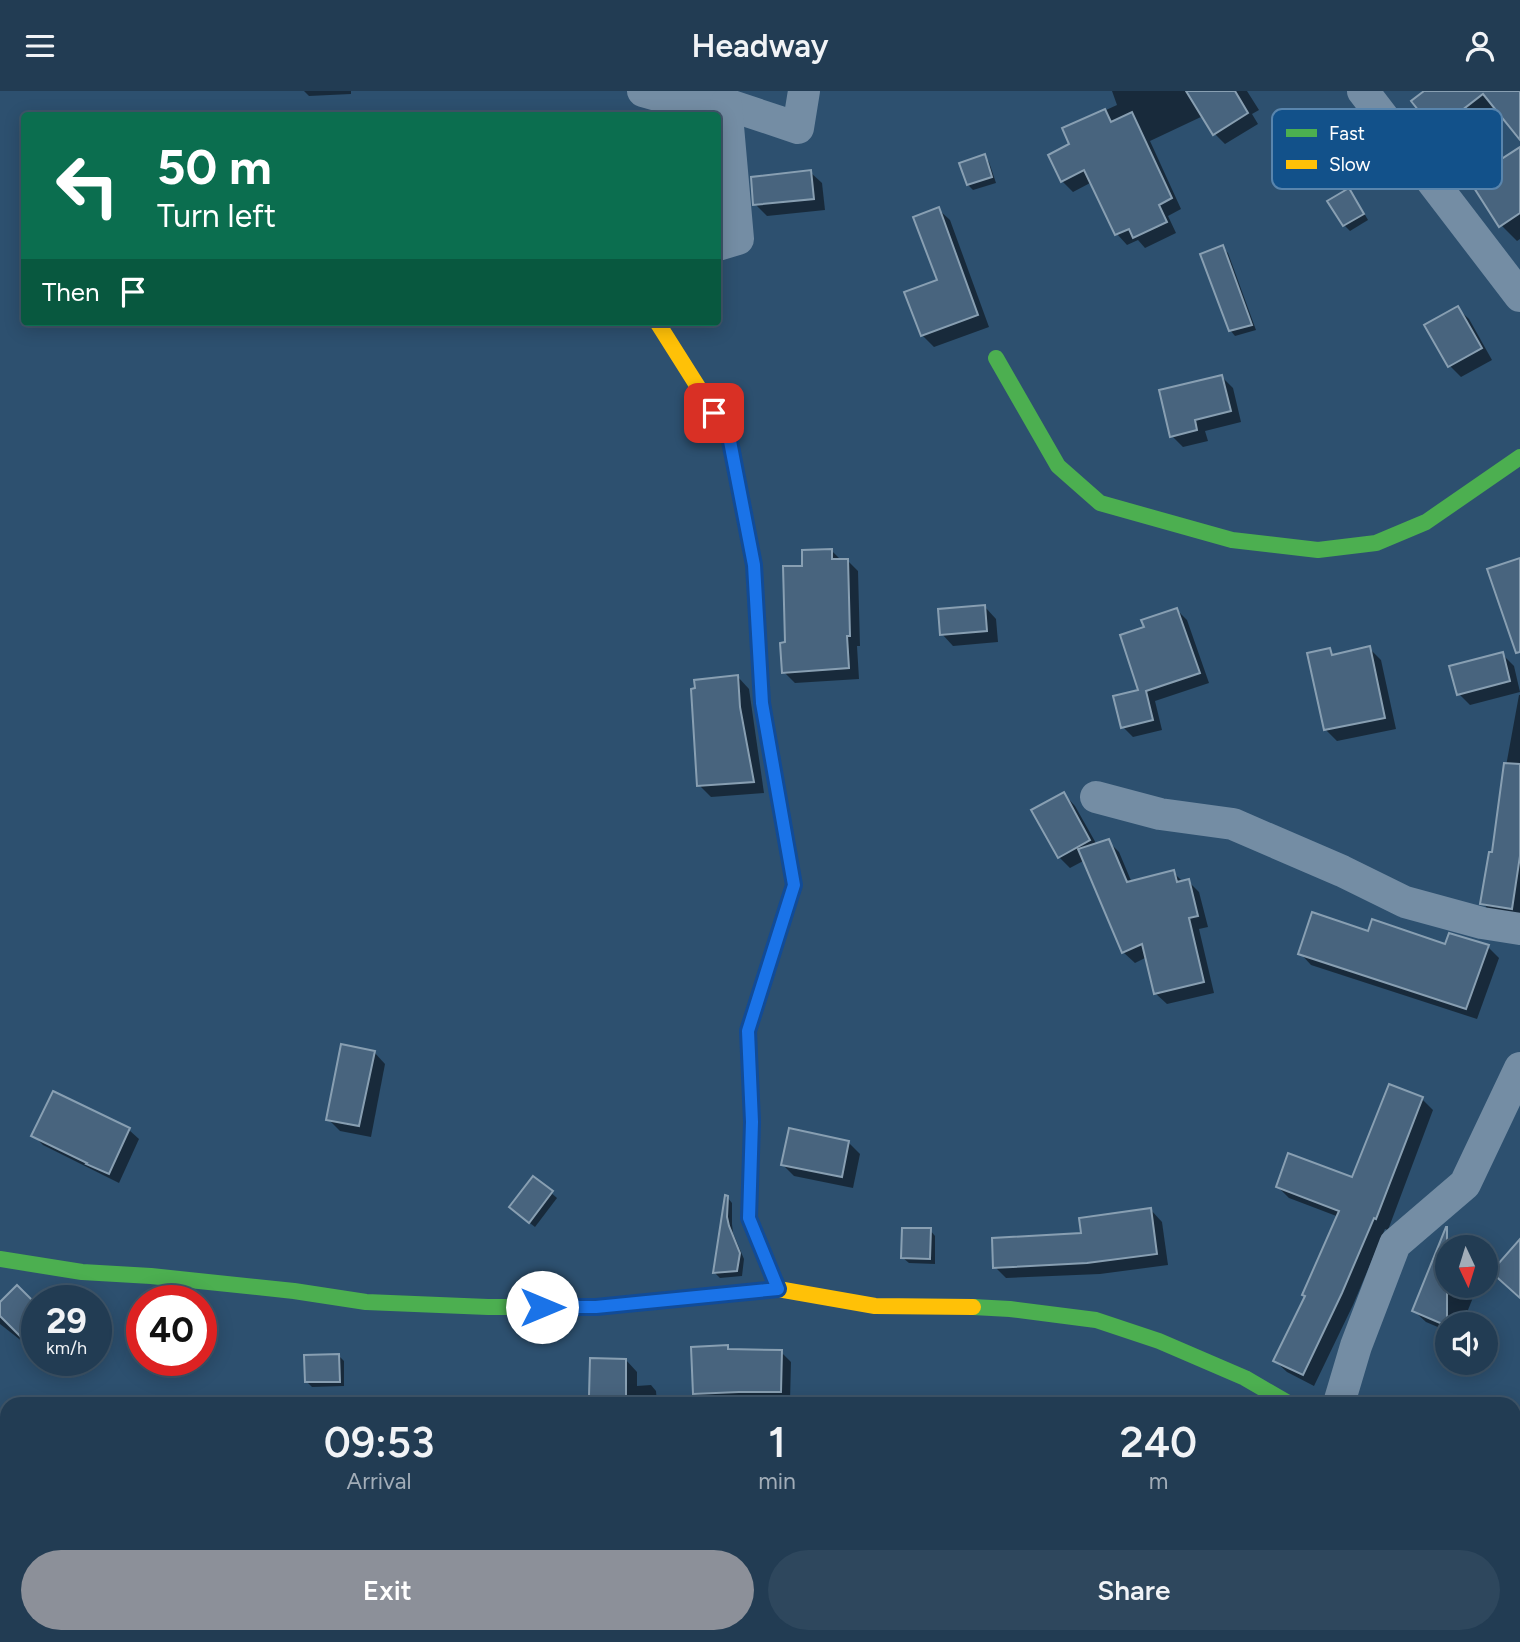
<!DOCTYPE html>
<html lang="en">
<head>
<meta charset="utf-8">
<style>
  body { margin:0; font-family:Figtree,sans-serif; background:#2e475d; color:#f1f3f6; height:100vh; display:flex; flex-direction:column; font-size:26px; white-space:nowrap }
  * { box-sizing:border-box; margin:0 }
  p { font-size:23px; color:#a2adb8 }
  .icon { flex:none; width:38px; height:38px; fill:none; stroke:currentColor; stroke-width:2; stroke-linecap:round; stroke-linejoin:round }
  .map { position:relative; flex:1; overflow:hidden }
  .side { position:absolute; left:0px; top:1306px; width:1521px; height:247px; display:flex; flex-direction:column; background:#223c53; border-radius:21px 21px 0 0; box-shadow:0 4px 18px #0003,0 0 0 2px #3f566a }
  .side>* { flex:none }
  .banner { position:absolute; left:21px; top:21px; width:700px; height:214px; border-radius:7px; box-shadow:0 4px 18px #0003,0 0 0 2px #3f566a; background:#0b6e4f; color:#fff; overflow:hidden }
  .needle { width:46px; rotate:176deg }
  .buttons { position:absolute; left:1435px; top:1144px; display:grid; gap:14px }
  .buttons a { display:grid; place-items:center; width:63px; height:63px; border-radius:50%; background:#223c53; box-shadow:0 4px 18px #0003,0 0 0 2px #3f566a; font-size:35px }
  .speed { position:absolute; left:21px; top:1194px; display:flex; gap:14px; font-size:35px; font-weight:700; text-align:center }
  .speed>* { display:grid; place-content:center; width:91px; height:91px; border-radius:50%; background:#223c53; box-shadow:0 4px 18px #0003,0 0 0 2px #3f566a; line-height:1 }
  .speed small { font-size:18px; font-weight:400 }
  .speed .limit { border:10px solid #d22; background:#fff; color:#111 }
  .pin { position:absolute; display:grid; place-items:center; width:60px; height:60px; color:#fff; margin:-30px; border-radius:14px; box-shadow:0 4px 10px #0006 }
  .me { position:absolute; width:77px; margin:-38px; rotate:90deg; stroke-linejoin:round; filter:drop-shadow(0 0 5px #0008) }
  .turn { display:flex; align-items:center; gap:24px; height:147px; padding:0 21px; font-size:32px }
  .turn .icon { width:91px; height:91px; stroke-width:2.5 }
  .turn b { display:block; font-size:49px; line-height:60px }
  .then { display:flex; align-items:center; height:66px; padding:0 21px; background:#0003; gap:14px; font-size:26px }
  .eta { display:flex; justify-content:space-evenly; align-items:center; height:119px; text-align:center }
  .eta b { font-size:42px; font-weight:600; line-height:49px }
  .action { display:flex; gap:14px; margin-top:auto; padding:14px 21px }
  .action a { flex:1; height:80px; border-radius:42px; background:#8c9099; color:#fff; font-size:28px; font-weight:600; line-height:80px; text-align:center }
  .action a+a { background:#2e475d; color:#f1f3f6 }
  header { display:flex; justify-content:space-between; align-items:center; height:91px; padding:0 21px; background:#223c53; font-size:32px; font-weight:600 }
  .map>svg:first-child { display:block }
  .shadow { fill:#0007 }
  .building { fill:#48647e; stroke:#889fb2; stroke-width:2 }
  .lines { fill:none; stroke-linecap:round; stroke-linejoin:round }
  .street { stroke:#748da4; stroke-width:32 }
  .fast { stroke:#4caf50; stroke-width:16 }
  .slow { stroke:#ffc107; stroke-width:16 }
  .route-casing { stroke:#114b97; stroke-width:18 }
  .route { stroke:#1a73e8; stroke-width:12 }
  .key { fill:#12518a; stroke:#5985ad; stroke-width:2 }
  .key-label { font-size:19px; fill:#fff }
</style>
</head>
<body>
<header><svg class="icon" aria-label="menu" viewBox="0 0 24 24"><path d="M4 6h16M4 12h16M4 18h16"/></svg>Headway<svg class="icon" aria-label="person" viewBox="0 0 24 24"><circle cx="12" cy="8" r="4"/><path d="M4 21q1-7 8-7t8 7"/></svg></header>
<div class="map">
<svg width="1520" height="1551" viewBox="0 0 1520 1551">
  <rect width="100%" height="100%" fill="#2d506f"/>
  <g class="shadow">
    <path d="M304,0H351V3L309,5Z"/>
    <path d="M1112,0H1247L1259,19L1252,23L1258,33L1225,53L1215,43L1203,25L1150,50L1181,118L1168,125L1176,142L1145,157L1138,149L1127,154L1117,143L1092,91L1073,101L1062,90L1072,54L1064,38L1117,14Z"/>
    <path d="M1427,0H1520V46L1498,19L1452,54L1436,38Z"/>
    <path d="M718,48L727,121L718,123Z"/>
    <path d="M1520,58V148L1517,150L1501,134Z"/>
    <path d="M984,65L989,71L996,92L973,99L968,94Z"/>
    <path d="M810,81L822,92L825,119L767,125L755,113Z"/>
    <path d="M1349,99L1354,105L1368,129L1350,140L1344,134L1330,110Z"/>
    <path d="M938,118L950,129L989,236L934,256L922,244L939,190Z"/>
    <path d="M1222,156L1228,162L1256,239L1235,245L1230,239Z"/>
    <path d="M1457,217L1469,228L1492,269L1461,286L1450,275Z"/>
    <path d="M1222,286L1233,297L1241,331L1205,340L1208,350L1183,356L1172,345Z"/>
    <path d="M831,459L841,469H847L858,480L860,555H857L859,588L795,592L784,581L787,553L803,476Z"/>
    <path d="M985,516L996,528L998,551L953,555L942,543Z"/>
    <path d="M1177,519L1187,529L1209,592L1155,610L1162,639L1133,646L1123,636L1141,600L1146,537Z"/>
    <path d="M1369,557L1381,569L1396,638L1337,650L1325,638L1330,559L1335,565Z"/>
    <path d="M1502,563L1514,575L1520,601L1470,614L1459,603Z"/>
    <path d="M738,586L749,598L764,702L711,706L699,694Z"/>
    <path d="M1519,604H1520V828L1494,823L1482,812L1494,763L1504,686Z"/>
    <path d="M1064,703L1075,715L1097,754L1108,750L1119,761L1132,792L1173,781L1183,791L1188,790L1199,801L1208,836L1199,838L1214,902L1167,913L1155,902L1147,866L1135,872L1123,861L1085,769L1070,777L1059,766Z"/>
    <path d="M1446,855L1488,856L1499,867L1477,928L1311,874L1300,862Z"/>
    <path d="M374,961L385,973L371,1046L340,1040L328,1028Z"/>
    <path d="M53,1002L129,1039L139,1048L119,1092L43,1054L33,1044Z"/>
    <path d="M1422,1008L1433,1019L1388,1139L1385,1138L1353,1214L1314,1295L1287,1281L1275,1270L1306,1206L1339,1126L1289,1107L1278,1096L1353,1088Z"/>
    <path d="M848,1051L860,1063L853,1097L794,1085L782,1073Z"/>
    <path d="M534,1087L557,1107L535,1136L516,1121Z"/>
    <path d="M727,1106L732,1112V1133L733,1142L744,1168L742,1185L720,1187L715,1182Z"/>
    <path d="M1151,1119L1162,1131L1168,1174L1100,1183L1006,1187L995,1176Z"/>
    <path d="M930,1139L935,1145V1173L909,1172L903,1167Z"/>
    <path d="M1432,1175L1447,1181V1195H1472L1476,1199L1462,1234H1447V1240L1426,1231L1414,1220Z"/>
    <path d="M17,1197L37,1213V1262L0,1233V1214Z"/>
    <path d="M727,1256L731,1259L781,1261L791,1271L790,1310H784V1312H732V1311L705,1312L695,1303Z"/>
    <path d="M339,1265L344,1270V1295L312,1296L306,1290Z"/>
    <path d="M626,1269L637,1281V1295L651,1294L656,1300L657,1312H599L591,1305Z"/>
    <path d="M0,1371L7,1376V1410L0,1404Z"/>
    <path d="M608,1545H647V1551H611Z"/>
  </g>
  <g class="building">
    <path d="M1186,0H1235L1248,22L1213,44Z"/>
    <path d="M1424,0H1520V49L1483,3L1435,40L1411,10Z"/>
    <path d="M1105,18L1111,31L1132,21L1172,107L1159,114L1167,131L1133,147L1129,138L1115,144L1084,79L1061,91L1048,64L1069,53L1062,37Z"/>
    <path d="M1520,56V122L1499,136L1469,89Z"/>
    <path d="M985,63L992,86L967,94L959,72Z"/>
    <path d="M811,79L814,108L753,114L751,86Z"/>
    <path d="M1349,97L1364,123L1343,135L1327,110Z"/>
    <path d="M939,116L978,224L921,245L904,201L937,189L913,126Z"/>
    <path d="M1223,154L1252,234L1229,240L1200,163Z"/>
    <path d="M1458,215L1482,257L1448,276L1424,234Z"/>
    <path d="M1222,284L1231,320L1195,329L1197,339L1170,346L1159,299Z"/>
    <path d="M832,458V468H848L850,545H847L849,577L782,582L780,552L785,551L783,475H802V459Z"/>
    <path d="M1520,467V561L1516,562L1487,478Z"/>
    <path d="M985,514L987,540L940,544L938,518Z"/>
    <path d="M1177,517L1200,582L1146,600L1153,629L1121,637L1113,605L1138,599L1120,544L1144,536L1141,529Z"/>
    <path d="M1370,555L1385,627L1324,639L1307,562L1330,557L1332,564Z"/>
    <path d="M1503,561L1510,590L1457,604L1449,575Z"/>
    <path d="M738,584L740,616L754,691L697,695L691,598L695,597L694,589Z"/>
    <path d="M1504,672L1520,673V765L1512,818L1480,813L1489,761H1492Z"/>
    <path d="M1064,701L1090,749L1058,767L1031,719Z"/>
    <path d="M1109,748L1127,791L1174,779L1177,791L1189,788L1198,825L1189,827L1204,891L1154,903L1142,853L1122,862L1078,758Z"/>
    <path d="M1312,821L1368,840L1372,828L1445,853L1449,842L1489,854L1466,918L1298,863Z"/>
    <path d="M341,953L375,960L359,1035L326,1029Z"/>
    <path d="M1389,993L1423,1006L1376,1128L1374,1127L1342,1202L1303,1284L1273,1270L1305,1205L1302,1204L1339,1120L1276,1096L1288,1062L1352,1086Z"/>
    <path d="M53,1000L130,1037L109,1083L86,1073L87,1072L31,1045Z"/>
    <path d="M789,1037L849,1050L842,1086L781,1074Z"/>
    <path d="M533,1085L553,1100L529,1132L509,1116Z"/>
    <path d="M725,1104L728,1105L727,1126L729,1135L740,1162L737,1180L713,1182Z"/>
    <path d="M1151,1117L1157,1163L1087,1172L993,1177L992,1147L1081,1142L1079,1127Z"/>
    <path d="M1446,1136H1447V1235L1412,1220Z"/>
    <path d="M902,1137H931L930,1168L901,1167Z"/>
    <path d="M1520,1148V1207L1491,1181Z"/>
    <path d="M17,1194L37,1214V1262L0,1225V1211Z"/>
    <path d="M728,1254V1258L782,1259L781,1301H739L693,1303L691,1256Z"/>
    <path d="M339,1263L340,1291H305L304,1264Z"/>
    <path d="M590,1267L626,1268V1306L589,1305Z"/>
  </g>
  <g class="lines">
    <g class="street">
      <path d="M643,0L693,14L726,13L798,37L804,0"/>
      <path d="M1363,0L1520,205"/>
      <path d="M718,154L738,148L726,13"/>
      <path d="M1096,706L1160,723L1233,733L1342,780L1405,811L1482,832L1520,838"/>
      <path d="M1339,1312L1356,1255L1395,1153L1465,1093L1520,977"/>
      <path d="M1514,1446L1520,1452"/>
      <path d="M1230,1551L1232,1545"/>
    </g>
    <g class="fast">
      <path d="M996,267L1058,375L1100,412L1232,449L1318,459L1376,452L1426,431L1520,366"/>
      <path d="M755,496L762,612L794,794L748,940L752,1031L749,1127L778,1198"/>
      <path d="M0,1168L82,1181L151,1185L294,1200L366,1211L488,1216H596L664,1209"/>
      <path d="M973,1216L1010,1218L1096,1229L1159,1250L1245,1287L1288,1312"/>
    </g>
    <g class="slow">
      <path d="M657,231L729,345L754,474L755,496"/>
      <path d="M664,1209L778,1198L875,1215L973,1216"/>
    </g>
  </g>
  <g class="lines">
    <g class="route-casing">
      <path id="route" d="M542,1216H596L778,1198L749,1127L752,1031L748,940L794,794L762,612L754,474L729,345L714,322"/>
    </g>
    <use href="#route" class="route"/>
  </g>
  <rect x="1272" y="18" width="230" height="80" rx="10" class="key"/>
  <rect x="1286" y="38" width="31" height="8" fill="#4caf50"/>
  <rect x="1286" y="69" width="31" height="9" fill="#ffc107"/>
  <g class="key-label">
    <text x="1329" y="49">Fast</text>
    <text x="1329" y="80">Slow</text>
  </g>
</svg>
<div class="buttons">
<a><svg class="needle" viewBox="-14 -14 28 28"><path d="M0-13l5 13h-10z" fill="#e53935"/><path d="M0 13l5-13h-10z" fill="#a2adb8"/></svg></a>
<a><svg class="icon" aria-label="sound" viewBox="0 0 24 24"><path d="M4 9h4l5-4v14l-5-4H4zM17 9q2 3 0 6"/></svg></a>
</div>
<div class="speed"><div>29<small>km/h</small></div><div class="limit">40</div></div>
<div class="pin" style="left:714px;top:322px;background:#d93025"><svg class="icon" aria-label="arrive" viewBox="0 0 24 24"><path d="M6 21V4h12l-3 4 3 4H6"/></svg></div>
<svg class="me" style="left:542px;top:1216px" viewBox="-20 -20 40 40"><circle r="19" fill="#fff"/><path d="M0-13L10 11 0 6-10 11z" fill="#1a73e8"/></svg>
<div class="banner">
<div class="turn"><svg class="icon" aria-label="left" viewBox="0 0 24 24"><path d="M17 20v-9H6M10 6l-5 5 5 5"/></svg><div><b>50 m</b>Turn left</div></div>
<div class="then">Then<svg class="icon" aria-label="arrive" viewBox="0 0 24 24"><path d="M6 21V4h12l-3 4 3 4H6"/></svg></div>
</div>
<section class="side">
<div class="eta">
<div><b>09:53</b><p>Arrival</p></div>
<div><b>1</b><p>min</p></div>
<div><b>240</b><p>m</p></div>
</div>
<div class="action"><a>Exit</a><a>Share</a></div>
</section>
</div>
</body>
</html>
